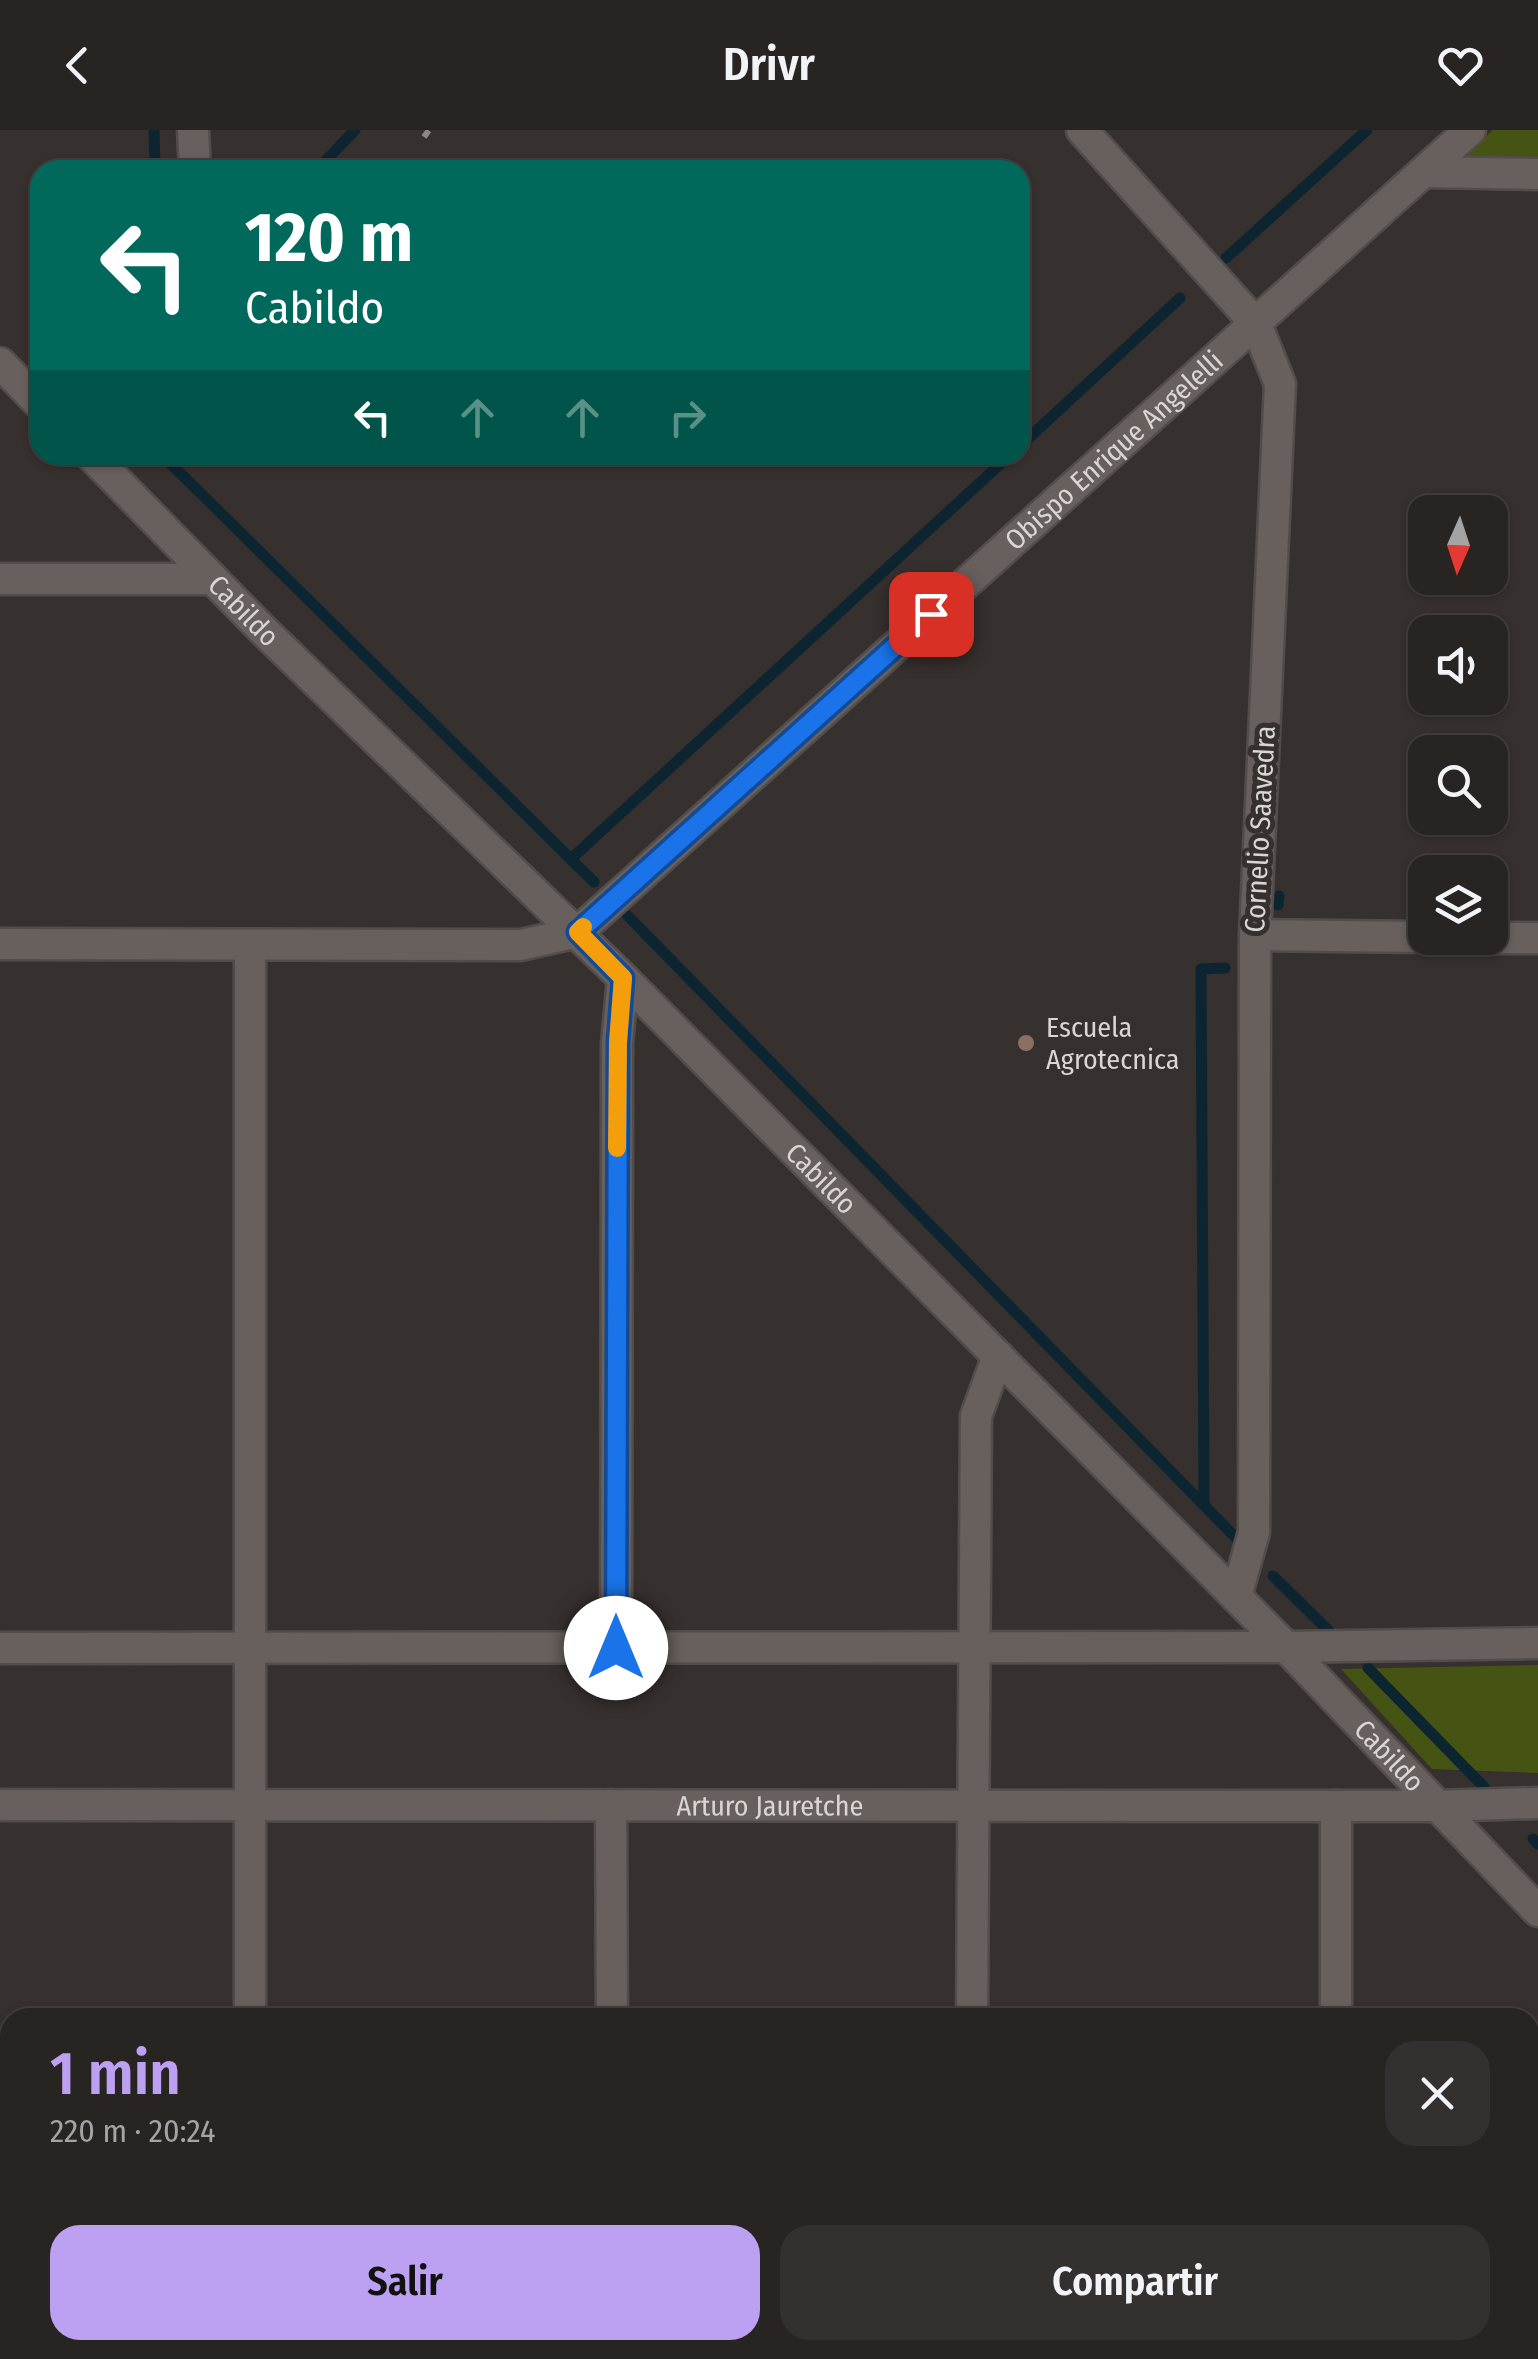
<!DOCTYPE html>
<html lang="es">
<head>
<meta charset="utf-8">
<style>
  body { margin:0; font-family:"Fira Sans Condensed",sans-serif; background:#34302f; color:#f1f3f6; height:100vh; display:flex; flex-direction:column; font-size:38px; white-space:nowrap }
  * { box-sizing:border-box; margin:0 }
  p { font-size:32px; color:#a5a4a5 }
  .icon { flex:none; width:55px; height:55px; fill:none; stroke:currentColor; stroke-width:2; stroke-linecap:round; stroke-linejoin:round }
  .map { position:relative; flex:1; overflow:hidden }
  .sheet { position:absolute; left:0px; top:1878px; width:1540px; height:352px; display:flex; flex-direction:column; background:#282422; border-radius:30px 30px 0 0; box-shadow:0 2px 8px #0004,0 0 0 2px #444140 }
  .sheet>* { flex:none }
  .hud { position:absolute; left:30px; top:30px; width:1000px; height:305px; border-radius:30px; box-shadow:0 2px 8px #0004,0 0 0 2px #444140; background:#00695c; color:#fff; overflow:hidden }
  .needle { width:65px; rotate:183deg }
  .buttons { position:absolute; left:1408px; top:365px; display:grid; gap:20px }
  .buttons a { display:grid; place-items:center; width:100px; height:100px; border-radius:20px; background:#282422; box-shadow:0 2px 8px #0004,0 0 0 2px #444140; font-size:50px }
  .pin { position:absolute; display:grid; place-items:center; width:85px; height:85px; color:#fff; margin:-42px; border-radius:20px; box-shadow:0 5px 15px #0006 }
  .me { position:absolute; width:110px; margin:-55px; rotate:0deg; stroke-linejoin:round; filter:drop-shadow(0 0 8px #0008) }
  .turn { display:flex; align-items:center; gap:35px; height:210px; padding:0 50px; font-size:45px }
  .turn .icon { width:130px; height:130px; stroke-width:2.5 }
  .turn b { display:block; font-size:70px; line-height:85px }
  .lanes { display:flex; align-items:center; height:95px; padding:0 50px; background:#0003; justify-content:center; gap:50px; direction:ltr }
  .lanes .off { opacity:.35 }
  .round { display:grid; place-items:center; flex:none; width:105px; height:105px; border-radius:30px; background:#34302f }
  .overview { display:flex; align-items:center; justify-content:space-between; height:170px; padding:0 50px }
  h1 { font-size:60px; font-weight:600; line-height:75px; color:#bca0f2 }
  .primary-button { display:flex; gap:20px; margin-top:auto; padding:20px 50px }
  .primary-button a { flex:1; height:115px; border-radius:30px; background:#bca0f2; color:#111; font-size:40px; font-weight:600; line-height:115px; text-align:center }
  .primary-button a+a { background:#34302f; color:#f1f3f6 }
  header { display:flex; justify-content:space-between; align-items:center; height:130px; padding:0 50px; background:#282422; font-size:45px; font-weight:600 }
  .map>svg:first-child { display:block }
  .green { fill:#455413 }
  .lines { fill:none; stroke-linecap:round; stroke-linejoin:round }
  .stream { stroke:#0d2531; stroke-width:11 }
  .street-casing { stroke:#524d4b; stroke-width:35 }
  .path { stroke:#8d8886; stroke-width:6; stroke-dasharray:8 5; stroke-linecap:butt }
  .street { stroke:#67605d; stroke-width:30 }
  .route-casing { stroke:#114b97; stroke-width:25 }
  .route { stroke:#1a73e8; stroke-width:18 }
  .slow { stroke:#f59e0b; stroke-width:18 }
  .education-dot { fill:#8d6e63; stroke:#36302e; stroke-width:4 }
  .labels { text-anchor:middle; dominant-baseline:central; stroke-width:10; stroke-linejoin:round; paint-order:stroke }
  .street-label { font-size:28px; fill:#dad6d4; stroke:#36302e }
  .poi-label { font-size:28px; fill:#dad6d4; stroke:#36302e; text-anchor:start }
</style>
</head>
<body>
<header><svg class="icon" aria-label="back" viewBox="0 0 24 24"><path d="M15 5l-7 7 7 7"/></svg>Drivr<svg class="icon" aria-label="heart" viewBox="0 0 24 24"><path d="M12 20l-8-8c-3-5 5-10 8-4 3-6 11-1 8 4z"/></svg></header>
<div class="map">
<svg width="1538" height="2229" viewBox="0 0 1538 2229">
  <rect width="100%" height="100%" fill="#36302e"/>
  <g class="green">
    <path d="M1493,0H1538V28L1464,26Z"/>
    <path d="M1538,1535V1643L1432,1639L1341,1539Z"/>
  </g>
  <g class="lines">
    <g class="stream">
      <path d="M154,0L155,40"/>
      <path d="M317,40L355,0"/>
      <path d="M1226,128L1367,0"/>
      <path d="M1020,316L1180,168"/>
      <path d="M162,325L594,752"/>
      <path d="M572,728L1010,325"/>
      <path d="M1278,775L1279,766"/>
      <path d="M627,785L1237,1409"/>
      <path d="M1204,1374L1201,839L1225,838"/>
      <path d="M1273,1446L1329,1501"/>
      <path d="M1368,1538L1484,1657"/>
      <path d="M1533,1709L1538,1714"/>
      <path d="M1530,2211L1538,2203"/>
      <path d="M1512,2229L1521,2220"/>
    </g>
    <g class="street-casing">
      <g id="street">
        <path d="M193,0L195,40"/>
        <path d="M1082,0L1256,194L1280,254L1255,805L1254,1402L1236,1467"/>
        <path d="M1426,42L1538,44"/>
        <path d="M0,233L40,274"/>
        <path id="s1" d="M91,325L263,500L623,848L1286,1517L1538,1781"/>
        <path d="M0,449H213"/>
        <path d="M1255,805L1425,807"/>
        <path d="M1467,808H1538"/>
        <path id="s2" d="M0,814L521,815L578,802L1470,0"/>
        <path d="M250,815V1888"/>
        <path d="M0,1518L1286,1517L1538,1513"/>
        <path d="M616,1518L617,913L623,848"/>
        <path id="s3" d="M0,1675L1436,1676L1538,1673"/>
        <path d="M611,1675L612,1888"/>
        <path d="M1336,1676V1888"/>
        <path d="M972,1888L976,1286L998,1226"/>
        <path d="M1530,2151L1538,2143"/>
        <path d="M250,2220V2229"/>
        <path d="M613,2220V2229"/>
        <path d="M1337,2220V2229"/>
        <path d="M969,2229V2220"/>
        <path d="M1452,2229L1461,2220"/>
      </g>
    </g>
    <path class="path" d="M424,7L429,0"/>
    <use href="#street" class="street"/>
  </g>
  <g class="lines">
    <g class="route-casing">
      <path id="route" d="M616,1518L618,912L623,848L578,802L931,484"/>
    </g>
    <use href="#route" class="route"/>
    <path class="slow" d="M583,797L578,802L623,848L618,912L617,1018"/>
  </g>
  <circle class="education-dot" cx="1026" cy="913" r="10"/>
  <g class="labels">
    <g class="street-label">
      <text stroke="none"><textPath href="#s2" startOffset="1300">Obispo Enrique Angelelli</textPath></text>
      <text stroke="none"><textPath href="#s1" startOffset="218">Cabildo</textPath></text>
      <text transform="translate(1260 699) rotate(-87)">Cornelio Saavedra</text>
      <text stroke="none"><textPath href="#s1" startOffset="1028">Cabildo</textPath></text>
      <text stroke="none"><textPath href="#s1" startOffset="1838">Cabildo</textPath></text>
      <text stroke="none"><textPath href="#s3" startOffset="770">Arturo Jauretche</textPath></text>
    </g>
    <g class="poi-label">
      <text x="1046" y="897">Escuela<tspan x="1046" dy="32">Agrotecnica</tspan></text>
    </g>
  </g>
</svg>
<div class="buttons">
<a><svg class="needle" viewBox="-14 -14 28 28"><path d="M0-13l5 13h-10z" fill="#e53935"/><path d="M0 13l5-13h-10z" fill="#a5a4a5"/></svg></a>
<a><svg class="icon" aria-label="sound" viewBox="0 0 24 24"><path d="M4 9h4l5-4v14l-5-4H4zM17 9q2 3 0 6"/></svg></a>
<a><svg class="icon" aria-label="search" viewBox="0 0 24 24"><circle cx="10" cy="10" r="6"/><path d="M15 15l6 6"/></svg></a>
<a><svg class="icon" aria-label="layers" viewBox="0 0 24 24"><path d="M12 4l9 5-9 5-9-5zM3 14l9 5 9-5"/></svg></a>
</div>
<div class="pin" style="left:931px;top:484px;background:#d93025"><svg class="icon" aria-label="arrive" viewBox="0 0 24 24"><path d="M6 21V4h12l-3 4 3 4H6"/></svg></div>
<svg class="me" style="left:616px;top:1518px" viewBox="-20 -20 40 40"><circle r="19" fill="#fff"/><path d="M0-13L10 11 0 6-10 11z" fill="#1a73e8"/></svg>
<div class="hud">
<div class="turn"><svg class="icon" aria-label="left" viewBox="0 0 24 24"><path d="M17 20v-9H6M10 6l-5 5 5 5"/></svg><div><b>120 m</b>Cabildo</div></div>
<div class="lanes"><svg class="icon" aria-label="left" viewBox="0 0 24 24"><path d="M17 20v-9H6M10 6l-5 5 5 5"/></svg><svg class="icon off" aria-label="ahead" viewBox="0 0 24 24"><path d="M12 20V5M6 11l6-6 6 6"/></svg><svg class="icon off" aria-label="ahead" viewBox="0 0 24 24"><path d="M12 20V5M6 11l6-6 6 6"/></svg><svg class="icon off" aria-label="right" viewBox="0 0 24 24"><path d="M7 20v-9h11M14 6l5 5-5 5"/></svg></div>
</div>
<section class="sheet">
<div class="overview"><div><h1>1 min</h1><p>220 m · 20:24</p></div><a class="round"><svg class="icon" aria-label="close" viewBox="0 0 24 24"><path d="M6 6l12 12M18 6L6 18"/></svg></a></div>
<div class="primary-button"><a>Salir</a><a>Compartir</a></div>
</section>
</div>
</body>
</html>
